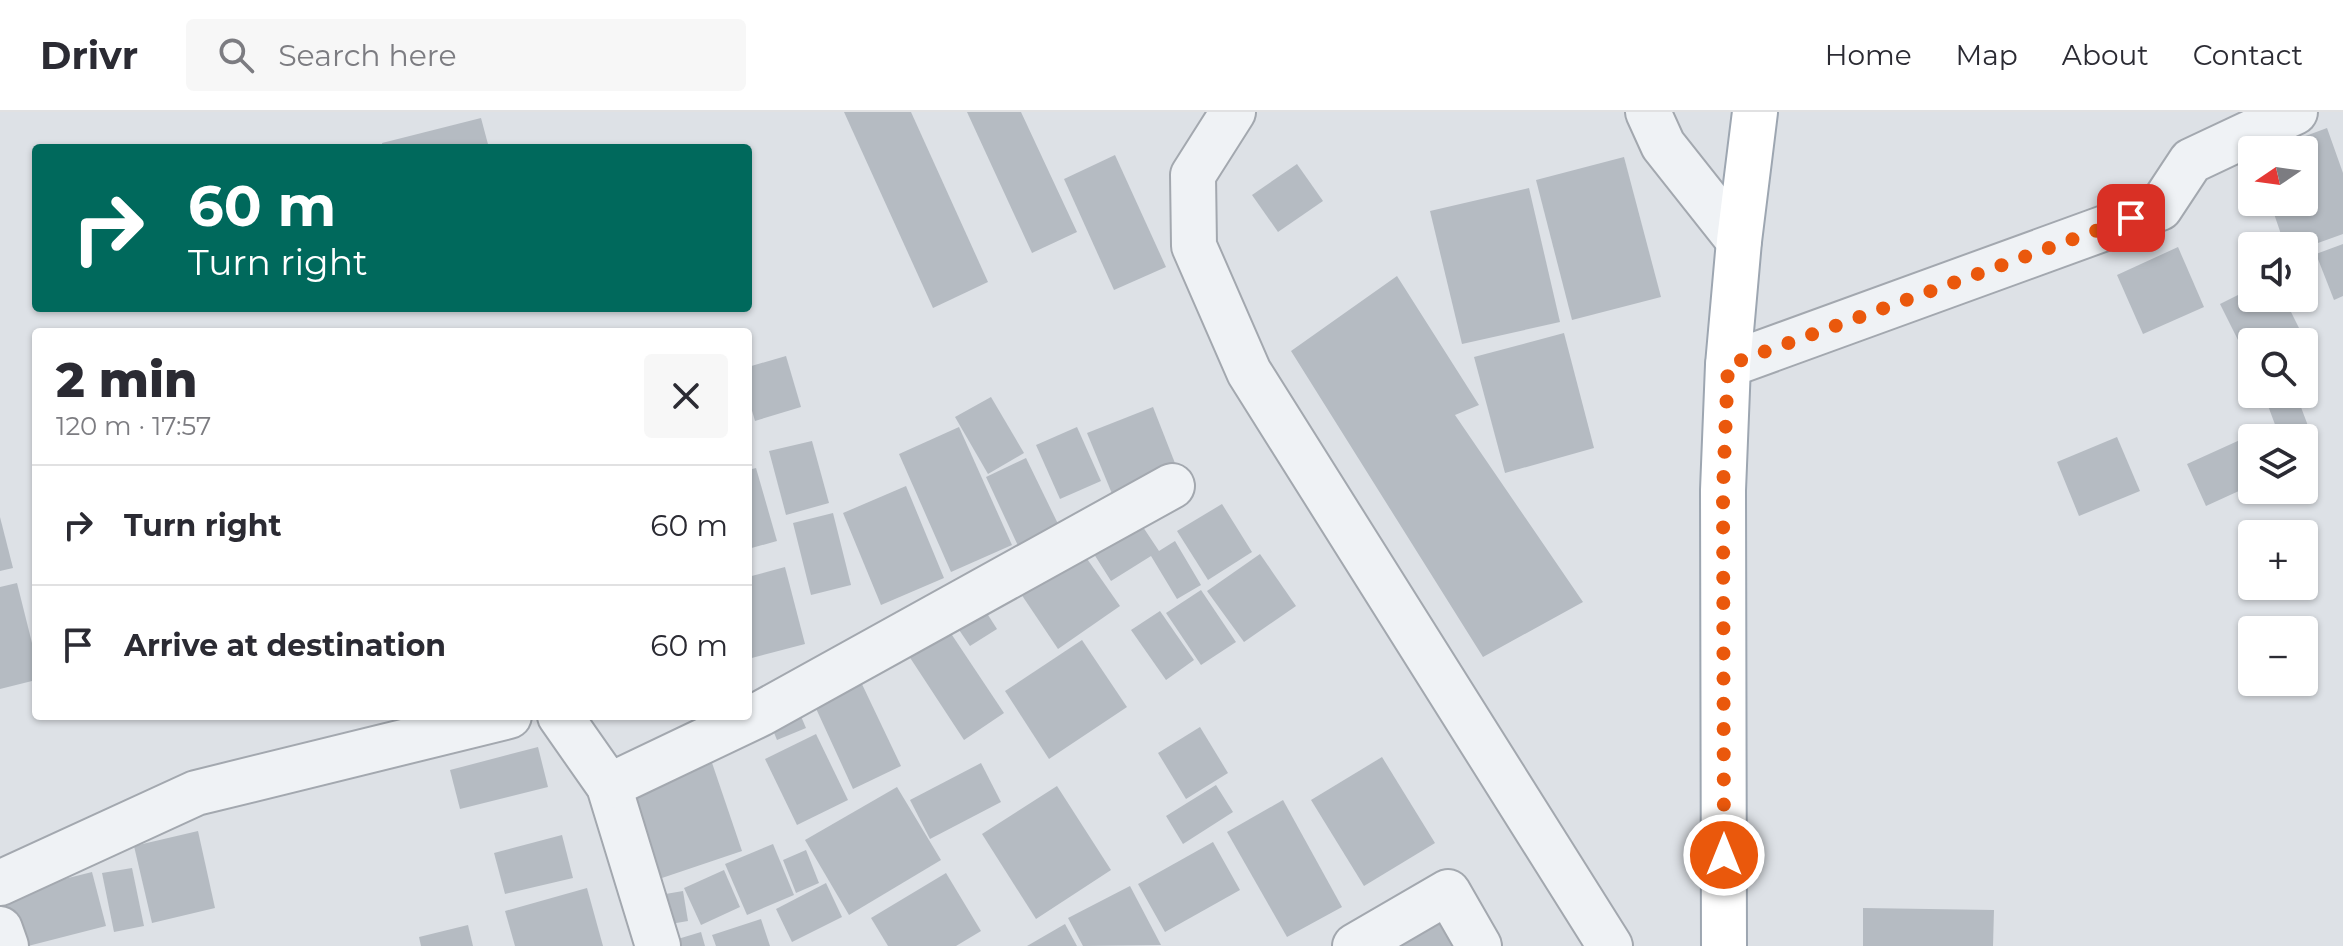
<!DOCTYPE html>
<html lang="en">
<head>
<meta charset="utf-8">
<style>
  body { margin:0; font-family:Montserrat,sans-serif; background:#f7f7f7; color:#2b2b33; height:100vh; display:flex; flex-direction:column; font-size:30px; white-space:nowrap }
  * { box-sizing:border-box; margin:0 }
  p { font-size:26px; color:#7c7c81 }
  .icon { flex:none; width:44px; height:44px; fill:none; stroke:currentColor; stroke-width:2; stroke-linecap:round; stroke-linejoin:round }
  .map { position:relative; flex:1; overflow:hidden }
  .sheet { position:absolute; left:32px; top:216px; width:720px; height:392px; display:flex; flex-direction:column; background:#fff; border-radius:8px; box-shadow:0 2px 6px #0004 }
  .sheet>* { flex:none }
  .hud { position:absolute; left:32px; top:32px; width:720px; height:168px; border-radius:8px; box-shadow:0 2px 6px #0004; background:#00695c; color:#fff; overflow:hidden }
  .needle { width:52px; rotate:257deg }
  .fabs { position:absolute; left:2238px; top:24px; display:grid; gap:16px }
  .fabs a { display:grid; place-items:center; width:80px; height:80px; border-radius:8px; background:#fff; box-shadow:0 2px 6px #0004; font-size:40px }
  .pin { position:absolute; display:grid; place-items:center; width:68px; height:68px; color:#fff; margin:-34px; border-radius:16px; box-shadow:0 4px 12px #0006 }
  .me { position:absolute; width:88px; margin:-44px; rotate:0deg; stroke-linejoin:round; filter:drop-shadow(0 0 6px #0008) }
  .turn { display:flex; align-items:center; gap:28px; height:168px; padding:0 24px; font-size:36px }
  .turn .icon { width:104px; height:104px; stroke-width:2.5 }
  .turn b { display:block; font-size:56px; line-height:68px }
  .round { display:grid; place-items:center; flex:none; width:84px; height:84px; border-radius:8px; background:#f7f7f7 }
  .summary { display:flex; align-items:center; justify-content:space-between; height:136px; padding:0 24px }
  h1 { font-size:48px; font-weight:800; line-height:60px }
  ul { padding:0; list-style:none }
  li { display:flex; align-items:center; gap:24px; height:120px; padding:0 24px; border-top:2px solid #e1e1e2 }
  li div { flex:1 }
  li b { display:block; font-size:30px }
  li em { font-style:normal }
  header { display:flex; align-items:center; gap:48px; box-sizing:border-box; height:112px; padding:0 40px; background:#fff; border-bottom:2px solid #e1e1e2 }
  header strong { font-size:38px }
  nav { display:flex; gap:44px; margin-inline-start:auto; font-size:28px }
  .search { width:560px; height:72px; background:#f7f7f7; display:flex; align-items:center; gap:20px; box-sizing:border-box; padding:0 28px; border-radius:8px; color:#7c7c81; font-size:30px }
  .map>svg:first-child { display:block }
  .building { fill:#b5bbc2 }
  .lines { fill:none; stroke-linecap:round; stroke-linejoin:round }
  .minor-casing { stroke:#a3a8af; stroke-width:48 }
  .major-casing { stroke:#9da6b1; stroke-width:48 }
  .minor { stroke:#eff2f5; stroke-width:44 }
  .major { stroke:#fff; stroke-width:44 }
  .route { stroke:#ea580c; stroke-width:14; stroke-dasharray:0 25.2 }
</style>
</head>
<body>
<header>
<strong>Drivr</strong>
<div class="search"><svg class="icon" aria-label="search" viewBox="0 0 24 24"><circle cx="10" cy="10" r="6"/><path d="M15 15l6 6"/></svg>Search here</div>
<nav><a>Home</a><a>Map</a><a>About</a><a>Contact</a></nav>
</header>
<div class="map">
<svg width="2343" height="834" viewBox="0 0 2343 834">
  <rect width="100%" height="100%" fill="#dde1e6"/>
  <g class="building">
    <path d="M844,0H911L988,170L933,196Z"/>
    <path d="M967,0H1021L1077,120L1032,141Z"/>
    <path d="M481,6L489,36H383L382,31Z"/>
    <path d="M2327,16L2343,61V122L2304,136L2285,134L2270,90H2304V38H2268Z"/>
    <path d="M1115,43L1166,155L1114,178L1064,67Z"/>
    <path d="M1624,45L1661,185L1572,208L1536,68Z"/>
    <path d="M1297,52L1323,89L1278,120L1252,83Z"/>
    <path d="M1529,76L1560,210L1462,232L1430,99Z"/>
    <path d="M2343,132V184L2334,188L2316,142Z"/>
    <path d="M2178,135L2204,195L2143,222L2117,163Z"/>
    <path d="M1397,164L1479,293L1455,303L1583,490L1483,545L1291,239Z"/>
    <path d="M2252,176V186H2284L2306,230H2252V256L2220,192Z"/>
    <path d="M1564,221L1594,336L1505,361L1474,245Z"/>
    <path d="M786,244L801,295L755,309L748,285V255Z"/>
    <path d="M2267,282H2296L2313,327L2304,331V326H2280L2264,283Z"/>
    <path d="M991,285L1024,341L988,362L955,305Z"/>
    <path d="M1153,295L1180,364L1115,389L1087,321Z"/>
    <path d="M959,315L1012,433L951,460L899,342Z"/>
    <path d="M1077,315L1101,369L1060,387L1036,333Z"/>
    <path d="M2262,318L2266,326H2252V373L2206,394L2187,352Z"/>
    <path d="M2117,325L2140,379L2079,404L2057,350Z"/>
    <path d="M812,329L829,391L786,403L769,339Z"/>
    <path d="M1026,346L1061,418L1020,438L986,365Z"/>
    <path d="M756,356L777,429L748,437V358Z"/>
    <path d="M906,374L944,466L881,493L843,401Z"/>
    <path d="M1222,392L1252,440L1208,468L1177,419Z"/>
    <path d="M1133,400L1159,439L1175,429L1201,473L1177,487L1151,444L1111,469L1087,431Z"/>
    <path d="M833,401L851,473L811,483L793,411Z"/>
    <path d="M0,405L13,456L0,459Z"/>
    <path d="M1076,431L1120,494L1058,537L1015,473Z"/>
    <path d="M1260,442L1296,494L1244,530L1207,479Z"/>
    <path d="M785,455L805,532L748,547V465Z"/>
    <path d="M17,471L36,547V568L0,577V475Z"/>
    <path d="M1201,478L1236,530L1201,553L1166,501Z"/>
    <path d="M981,492L997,517L970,534L953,509Z"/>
    <path d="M1160,499L1194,548L1166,568L1131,518Z"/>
    <path d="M944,511L1004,601L964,628L905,538Z"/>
    <path d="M1082,528L1127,595L1049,647L1005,579Z"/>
    <path d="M860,568L901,654L853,677L813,590Z"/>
    <path d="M797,595L806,616L777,628L768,606Z"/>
    <path d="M1200,615L1228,661L1186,687L1158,641Z"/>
    <path d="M816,622L848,688L797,713L765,647Z"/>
    <path d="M538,635L548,675L460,697L450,658Z"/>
    <path d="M709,642L742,739L656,768L625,671Z"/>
    <path d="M1382,645L1435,731L1364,774L1311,688Z"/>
    <path d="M981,651L1001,690L930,727L910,688Z"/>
    <path d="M1216,673L1233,700L1183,732L1166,704Z"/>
    <path d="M1057,674L1111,758L1036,807L982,722Z"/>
    <path d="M897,675L941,748L849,803L805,728Z"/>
    <path d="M1283,688L1342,795L1287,825L1227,720Z"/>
    <path d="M198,719L215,796L152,811L134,734Z"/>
    <path d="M562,723L573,766L505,782L494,741Z"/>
    <path d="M1213,730L1240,778L1165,820L1138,772Z"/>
    <path d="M773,732L794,783L747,803L725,752Z"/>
    <path d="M806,738L819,771L796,781L783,748Z"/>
    <path d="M132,756L144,814L114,820L102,761Z"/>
    <path d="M724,758L740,795L701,813L684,776Z"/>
    <path d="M92,760L106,814L28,834H14L1,783Z"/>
    <path d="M946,761L981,819L956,834H888L871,806Z"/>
    <path d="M826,771L842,805L792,830L776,797Z"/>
    <path d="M1130,774L1161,833L1083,834L1068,806Z"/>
    <path d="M587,776L603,834H515L505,799Z"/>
    <path d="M683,779L688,809L653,815L648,785Z"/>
    <path d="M1432,793L1458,834H1369Z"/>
    <path d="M1863,796L1994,798L1993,834H1863Z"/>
    <path d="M761,807L770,834H716L712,823Z"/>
    <path d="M1065,812L1077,834H1027Z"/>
    <path d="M468,813L473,834H421L419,825Z"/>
    <path d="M701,820L705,834H658V833Z"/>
  </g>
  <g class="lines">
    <g class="minor-casing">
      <g id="minor">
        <path d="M1233,0L1193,63L1194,134L1249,260L1610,834"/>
        <path d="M1648,0L1663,33L1739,129"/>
        <path d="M1728,253L2160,96L2191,49L2295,0"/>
        <path d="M560,604L609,674L658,834"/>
        <path d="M609,674L760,602L1172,374"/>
        <path d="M0,771L196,681L509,604"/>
        <path d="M0,817L6,834"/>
        <path d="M1355,834L1448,780L1479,834"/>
      </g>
    </g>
    <g class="major-casing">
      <path id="major" d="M1724,834L1723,378L1728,253L1739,129L1755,0"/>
    </g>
    <use href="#minor" class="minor"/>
    <use href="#major" class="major"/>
  </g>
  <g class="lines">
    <path class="route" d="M1724,743L1723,378L1728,253L2131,106"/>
  </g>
</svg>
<div class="fabs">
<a><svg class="needle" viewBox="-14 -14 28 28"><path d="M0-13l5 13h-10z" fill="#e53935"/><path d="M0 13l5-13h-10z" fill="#7c7c81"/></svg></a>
<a><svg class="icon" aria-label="sound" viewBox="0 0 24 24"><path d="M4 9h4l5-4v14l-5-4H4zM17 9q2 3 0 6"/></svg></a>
<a><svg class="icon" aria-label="search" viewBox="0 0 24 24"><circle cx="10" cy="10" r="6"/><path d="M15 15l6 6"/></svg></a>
<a><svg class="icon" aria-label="layers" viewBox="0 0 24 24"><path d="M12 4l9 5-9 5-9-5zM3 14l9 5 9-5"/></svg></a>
<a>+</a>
<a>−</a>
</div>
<div class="pin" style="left:2131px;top:106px;background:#d93025"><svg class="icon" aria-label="arrive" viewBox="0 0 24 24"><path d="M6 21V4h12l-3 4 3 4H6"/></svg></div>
<svg class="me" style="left:1724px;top:743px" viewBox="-20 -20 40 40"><circle r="17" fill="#ea580c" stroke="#fff" stroke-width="3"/><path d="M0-11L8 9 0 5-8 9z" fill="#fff"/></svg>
<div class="hud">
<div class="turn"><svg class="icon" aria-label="right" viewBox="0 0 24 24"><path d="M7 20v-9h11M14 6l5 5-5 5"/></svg><div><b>60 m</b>Turn right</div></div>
</div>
<section class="sheet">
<div class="summary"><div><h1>2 min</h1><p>120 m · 17:57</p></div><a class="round"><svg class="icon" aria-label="close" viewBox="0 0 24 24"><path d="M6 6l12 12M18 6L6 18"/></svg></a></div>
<ul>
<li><svg class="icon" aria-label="right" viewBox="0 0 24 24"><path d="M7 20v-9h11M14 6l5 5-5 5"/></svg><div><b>Turn right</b></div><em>60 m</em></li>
<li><svg class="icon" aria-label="arrive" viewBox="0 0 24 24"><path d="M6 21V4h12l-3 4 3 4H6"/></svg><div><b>Arrive at destination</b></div><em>60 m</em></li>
</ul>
</section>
</div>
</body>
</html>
